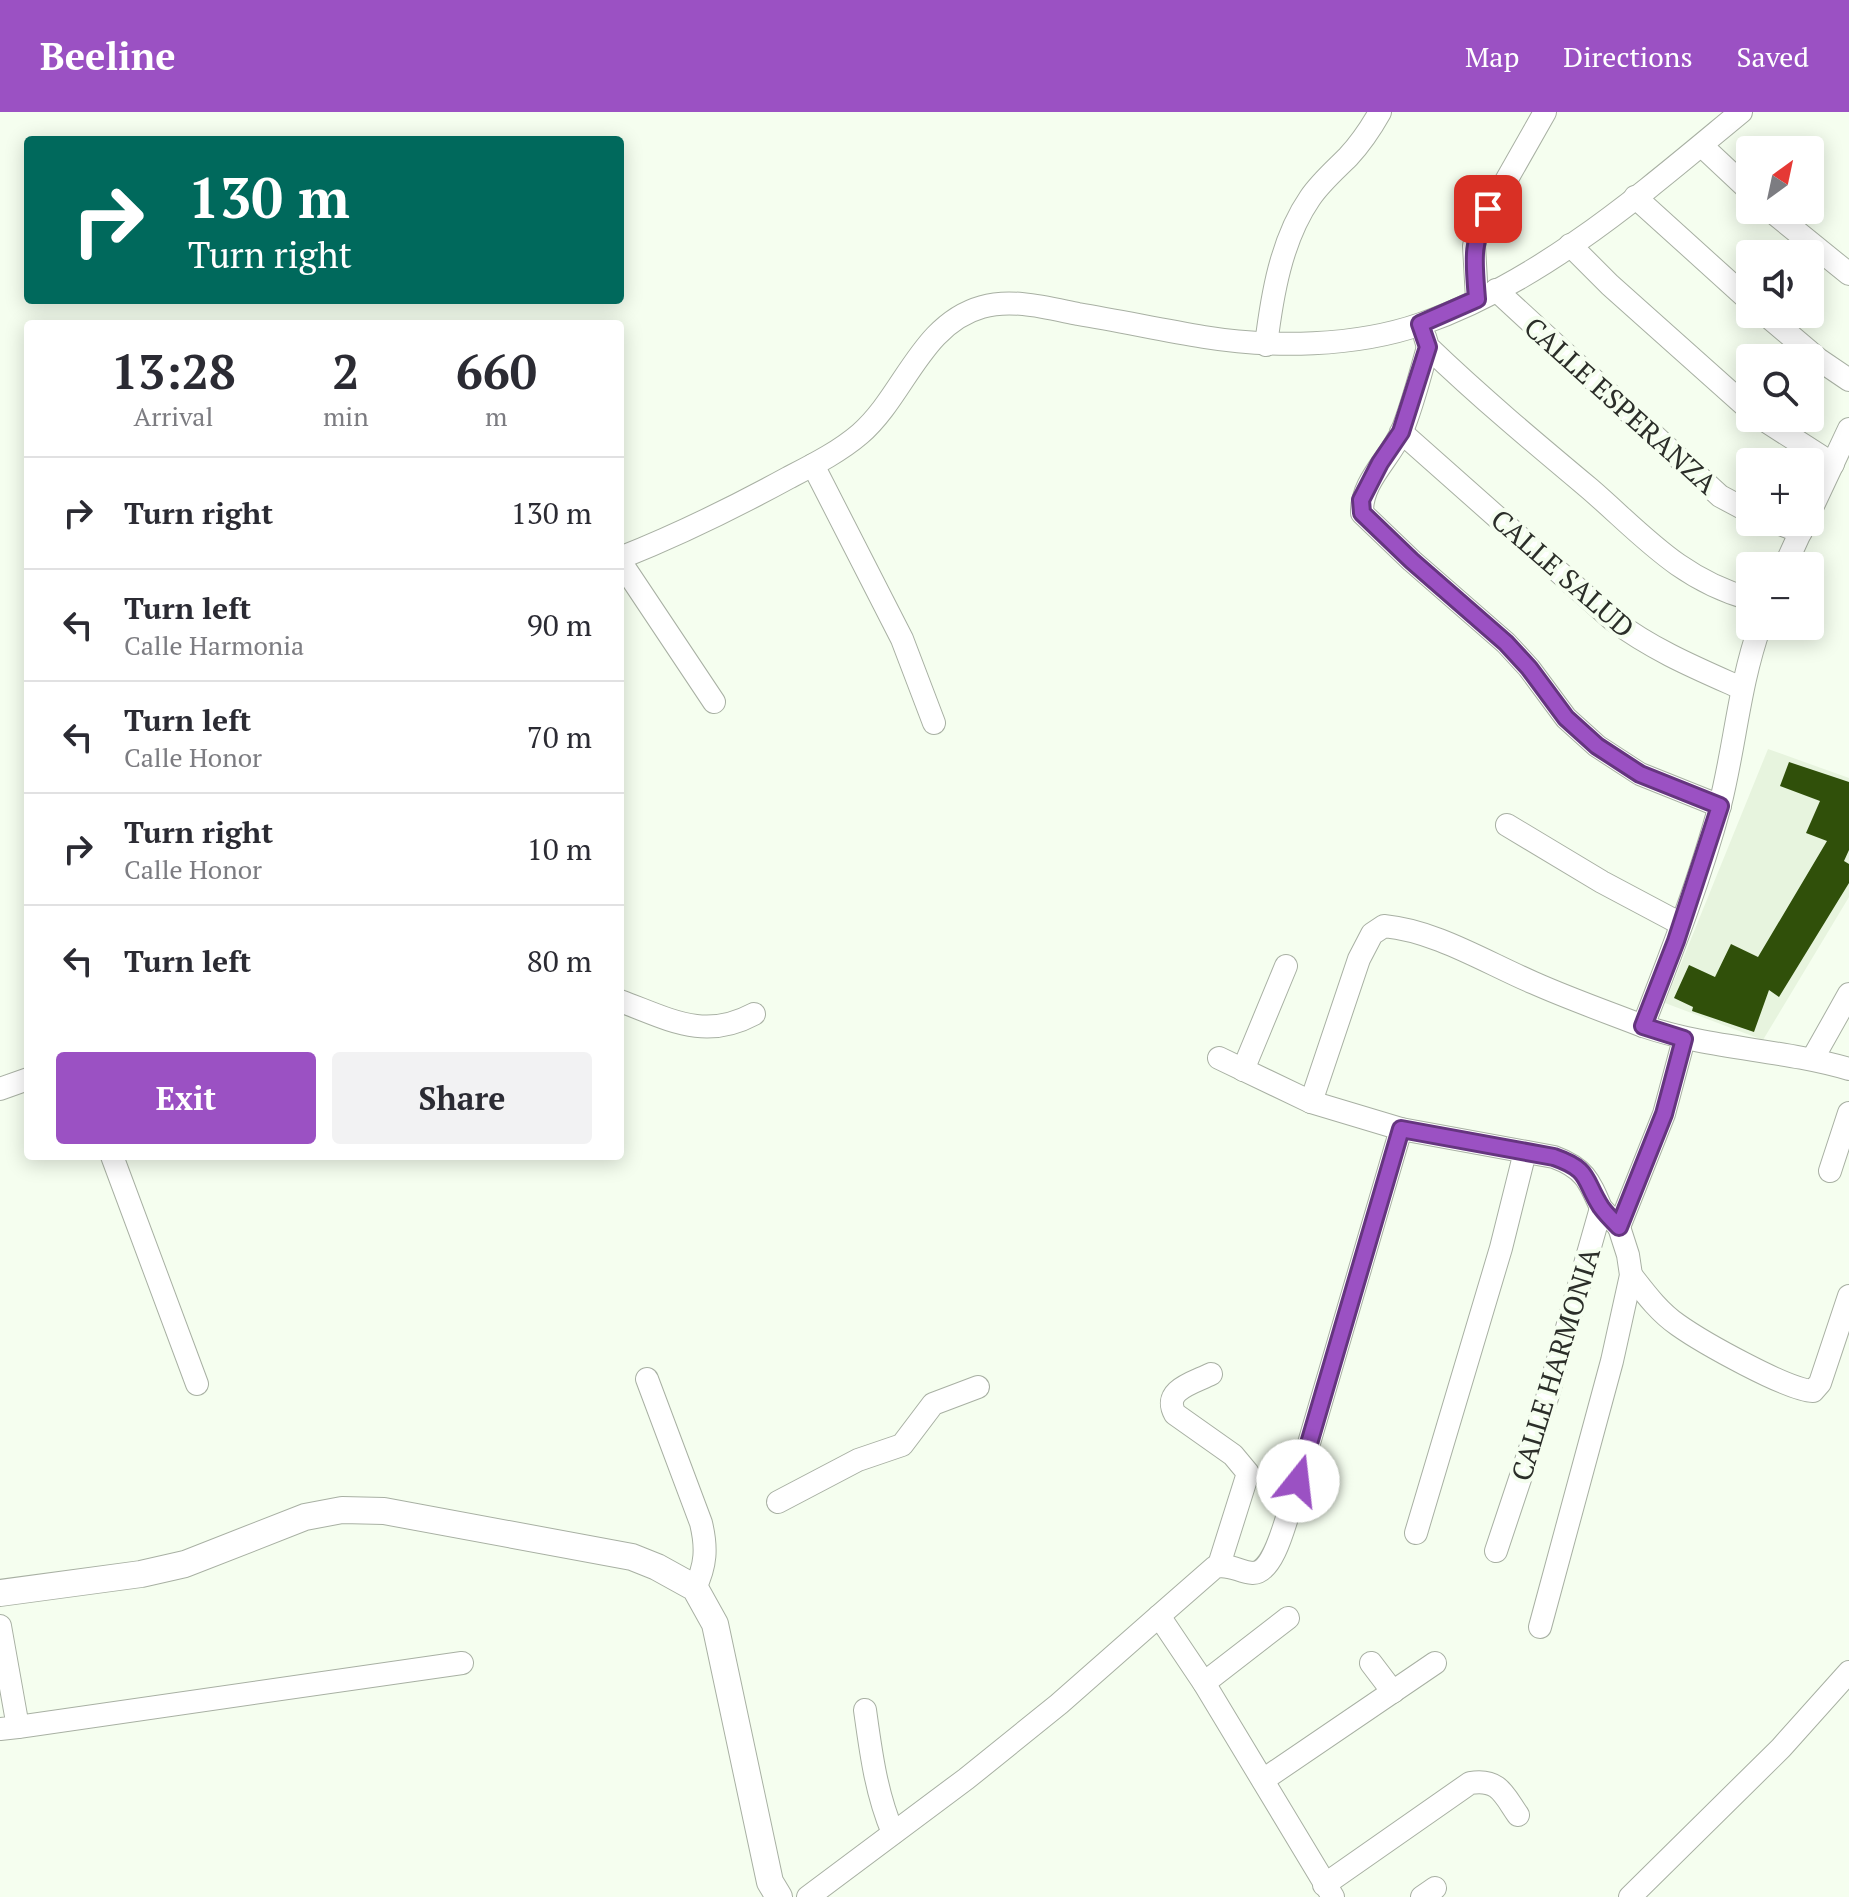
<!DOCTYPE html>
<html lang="en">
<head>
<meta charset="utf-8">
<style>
  body { margin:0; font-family:"PT Serif",serif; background:#f2f2f3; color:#2b2b33; height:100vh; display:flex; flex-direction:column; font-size:30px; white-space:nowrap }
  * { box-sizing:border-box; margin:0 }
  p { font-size:26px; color:#7c7c81 }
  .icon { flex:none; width:44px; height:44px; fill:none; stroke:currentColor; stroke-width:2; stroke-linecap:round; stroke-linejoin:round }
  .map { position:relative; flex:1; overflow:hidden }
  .side { position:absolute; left:24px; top:208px; width:600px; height:840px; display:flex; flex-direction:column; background:#fff; border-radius:8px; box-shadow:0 4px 20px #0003 }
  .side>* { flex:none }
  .guide { position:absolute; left:24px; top:24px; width:600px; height:168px; border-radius:8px; box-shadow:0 4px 20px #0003; background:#00695c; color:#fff; overflow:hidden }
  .needle { width:52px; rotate:33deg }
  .fabs { position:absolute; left:1736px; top:24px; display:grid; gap:16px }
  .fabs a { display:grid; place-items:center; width:88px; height:88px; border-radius:8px; background:#fff; box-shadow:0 4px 20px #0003; font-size:40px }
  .pin { position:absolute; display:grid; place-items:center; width:68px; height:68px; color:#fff; margin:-34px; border-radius:16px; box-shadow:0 4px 12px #0006 }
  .me { position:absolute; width:88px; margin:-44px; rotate:16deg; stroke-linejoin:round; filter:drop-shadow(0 0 6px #0008) }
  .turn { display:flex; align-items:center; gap:28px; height:168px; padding:0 32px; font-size:36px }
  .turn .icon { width:104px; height:104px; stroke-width:2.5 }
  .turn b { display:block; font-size:56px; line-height:68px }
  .eta { display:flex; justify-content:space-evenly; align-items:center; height:136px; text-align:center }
  .eta b { font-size:48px; font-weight:600; line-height:56px }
  .action { display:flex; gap:16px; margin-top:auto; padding:16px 32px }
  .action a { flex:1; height:92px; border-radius:8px; background:#9b51c3; color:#fff; font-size:32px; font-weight:600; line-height:92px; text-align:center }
  .action a+a { background:#f2f2f3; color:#2b2b33 }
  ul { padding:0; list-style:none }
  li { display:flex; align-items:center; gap:24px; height:112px; padding:0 32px; border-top:2px solid #e1e1e2 }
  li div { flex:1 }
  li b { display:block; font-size:30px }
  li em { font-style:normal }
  header { display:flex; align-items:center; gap:48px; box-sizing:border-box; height:112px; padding:0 40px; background:#9b51c3; color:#fff }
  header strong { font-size:38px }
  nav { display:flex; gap:44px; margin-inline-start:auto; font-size:28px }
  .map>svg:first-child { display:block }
  .built { fill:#e7f4de }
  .building { fill:#30500a }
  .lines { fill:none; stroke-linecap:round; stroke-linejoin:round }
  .minor-casing { stroke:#a8b0a3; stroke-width:24 }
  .major-casing { stroke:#a8b0a3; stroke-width:28 }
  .minor { stroke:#fff; stroke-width:22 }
  .major { stroke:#fff; stroke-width:26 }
  .route-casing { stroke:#65357f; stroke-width:20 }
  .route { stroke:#9b51c3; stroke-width:14 }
  .labels { text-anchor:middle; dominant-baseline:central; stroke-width:8; stroke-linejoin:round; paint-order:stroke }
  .street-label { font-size:28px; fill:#2b2e29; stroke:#f5feef }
</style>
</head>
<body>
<header>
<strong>Beeline</strong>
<nav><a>Map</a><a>Directions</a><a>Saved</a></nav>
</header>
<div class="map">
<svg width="1849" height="1785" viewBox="0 0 1849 1785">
  <rect width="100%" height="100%" fill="#f5feef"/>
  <path class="built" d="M1768,637L1849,666V785L1763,928L1665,891Z"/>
  <path class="building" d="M1789,650L1849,670V738L1844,749L1849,752V771L1779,885L1769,878L1754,920L1692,899L1693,895L1674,886L1689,853L1715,865L1731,832L1758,845L1827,729L1806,721L1820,689L1780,674Z"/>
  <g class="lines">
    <g class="minor-casing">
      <g id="minor">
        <path d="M1702,34L1750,79"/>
        <path d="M1635,85L1750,189"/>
        <path d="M1770,98L1849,162"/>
        <path d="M1570,133L1610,173L1750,298"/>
        <path d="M1496,178L1720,384L1750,400"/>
        <path d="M1477,187L1474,134L1477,120L1545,0"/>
        <path d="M1765,202L1818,247L1849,268"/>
        <path d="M1425,225L1428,235C1480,285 1535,331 1590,377C1643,423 1679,467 1750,487"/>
        <path d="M1266,233C1272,184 1281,128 1310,86C1320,71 1335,58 1348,45C1360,32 1371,16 1380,0"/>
        <path d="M1428,235C1420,263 1413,292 1402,319C1390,347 1361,369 1362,401L1412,449L1506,531L1529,556L1566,606L1597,634L1640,662L1720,694"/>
        <path d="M1761,306L1833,352"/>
        <path d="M1401,320L1613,508C1653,538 1696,556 1741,576"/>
        <path d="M813,353L902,527L934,611"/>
        <path d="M1810,400L1849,317"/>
        <path d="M1775,410L1801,420"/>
        <path d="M620,446C678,423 733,396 788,366C813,353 839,340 860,322C904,284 921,212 982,195C1012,186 1048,196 1078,202C1120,209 1162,218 1204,225C1272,236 1355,235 1421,212C1542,170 1644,80 1741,0"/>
        <path d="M620,449L714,590"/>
        <path d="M1785,454L1805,410"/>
        <path d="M1760,514C1739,573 1735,634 1720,693C1700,768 1671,842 1643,914C1710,937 1781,937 1849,957"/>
        <path d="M1507,713L1602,770L1681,812"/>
        <path d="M620,889C669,907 704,929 754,902"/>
        <path d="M1219,946L1311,990L1401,1017L1554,1045C1584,1056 1589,1068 1601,1096"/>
        <path d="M1813,946L1849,882"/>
        <path d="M1243,958L1286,854"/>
        <path d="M0,977L28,967"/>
        <path d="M1311,990L1359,847L1372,822L1384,814C1436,819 1485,850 1534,871C1570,887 1607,900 1643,914"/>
        <path d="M112,1044L197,1272"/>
        <path d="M1830,1059L1849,1001"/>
        <path d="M1631,1163C1645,1181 1659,1200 1678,1213C1702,1230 1787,1278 1813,1279L1820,1271L1849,1184"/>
        <path d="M1211,1262C1193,1271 1162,1278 1175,1302L1233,1343L1248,1361L1219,1453"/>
        <path d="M647,1267L701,1411C707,1436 706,1453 695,1476"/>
        <path d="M778,1390L858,1348L902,1333L933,1292L978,1275"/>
        <path d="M1416,1421L1501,1136L1525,1040"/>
        <path d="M1496,1439L1547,1286L1601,1096L1619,1115L1664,1002L1684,927"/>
        <path d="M1159,1504L1215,1455C1229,1451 1239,1460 1253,1461C1273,1461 1285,1411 1290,1396L1401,1017"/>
        <path d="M0,1514L18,1615L0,1617"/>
        <path d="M1540,1515L1612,1249L1631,1163L1628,1143L1619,1115"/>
        <path d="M1371,1551L1393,1580"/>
        <path d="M1204,1571L1288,1506"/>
        <path d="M865,1598C871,1641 876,1681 893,1721"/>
        <path d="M18,1615L462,1551"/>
        <path d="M1263,1668L1435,1551"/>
        <path d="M1324,1773L1470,1671C1499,1666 1504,1683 1518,1703"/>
        <path d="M808,1785L966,1667L1059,1592L1159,1504L1204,1571L1333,1785"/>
        <path d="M1422,1785L1435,1776"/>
        <path d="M1630,1785L1781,1636L1849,1560"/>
      </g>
    </g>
    <g class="major-casing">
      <path id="major" d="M0,1481L141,1462L185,1452L305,1405L342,1398L384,1399L632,1445L657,1455L695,1476L715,1512L770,1770L779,1785"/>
    </g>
    <use href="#minor" class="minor"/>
    <use href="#major" class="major"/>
  </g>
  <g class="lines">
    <g class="route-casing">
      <path id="route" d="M1298,1369L1401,1017L1554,1045C1591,1058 1583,1067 1601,1095C1606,1102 1613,1109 1619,1115L1664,1002L1684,927L1643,914L1676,829L1720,694L1640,662L1597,634L1566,606L1529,556L1506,531L1412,449L1362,401L1361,388L1380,351L1401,320L1428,235L1420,212L1477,187C1474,148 1471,133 1488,97"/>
    </g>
    <use href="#route" class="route"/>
  </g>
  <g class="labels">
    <g class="street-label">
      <text transform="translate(1621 293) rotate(42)">CALLE ESPERANZA</text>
      <text transform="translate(1563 461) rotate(41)">CALLE SALUD</text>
      <text transform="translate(1555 1252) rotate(-73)">CALLE HARMONIA</text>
    </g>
  </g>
</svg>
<div class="fabs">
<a><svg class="needle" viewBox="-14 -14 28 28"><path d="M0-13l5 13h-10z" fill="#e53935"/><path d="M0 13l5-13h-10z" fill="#7c7c81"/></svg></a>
<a><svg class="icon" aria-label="sound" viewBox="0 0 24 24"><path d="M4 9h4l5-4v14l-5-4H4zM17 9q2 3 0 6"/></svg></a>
<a><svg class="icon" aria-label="search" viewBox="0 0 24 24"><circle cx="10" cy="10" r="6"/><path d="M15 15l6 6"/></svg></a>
<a>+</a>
<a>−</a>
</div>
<div class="pin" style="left:1488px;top:97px;background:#d93025"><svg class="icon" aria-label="arrive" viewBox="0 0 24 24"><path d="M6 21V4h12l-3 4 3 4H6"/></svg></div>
<svg class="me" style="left:1298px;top:1369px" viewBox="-20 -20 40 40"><circle r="19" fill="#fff"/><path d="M0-13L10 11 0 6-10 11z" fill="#9b51c3"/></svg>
<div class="guide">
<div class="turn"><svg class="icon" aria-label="right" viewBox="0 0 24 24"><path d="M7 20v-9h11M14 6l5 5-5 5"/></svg><div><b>130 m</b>Turn right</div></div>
</div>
<section class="side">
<div class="eta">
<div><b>13:28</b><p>Arrival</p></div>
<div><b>2</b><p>min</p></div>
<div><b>660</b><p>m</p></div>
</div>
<ul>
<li><svg class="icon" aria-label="right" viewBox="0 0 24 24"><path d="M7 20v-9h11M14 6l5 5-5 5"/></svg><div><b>Turn right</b></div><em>130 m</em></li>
<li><svg class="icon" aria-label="left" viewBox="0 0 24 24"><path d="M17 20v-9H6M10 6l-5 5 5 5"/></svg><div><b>Turn left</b><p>Calle Harmonia</p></div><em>90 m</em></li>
<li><svg class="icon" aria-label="left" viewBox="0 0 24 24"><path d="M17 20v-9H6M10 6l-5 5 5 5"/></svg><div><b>Turn left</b><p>Calle Honor</p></div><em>70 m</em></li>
<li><svg class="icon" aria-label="right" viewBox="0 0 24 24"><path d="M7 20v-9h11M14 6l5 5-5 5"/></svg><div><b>Turn right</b><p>Calle Honor</p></div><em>10 m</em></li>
<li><svg class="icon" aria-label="left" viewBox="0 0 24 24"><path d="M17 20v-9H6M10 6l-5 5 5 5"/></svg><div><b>Turn left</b></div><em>80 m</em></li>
</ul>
<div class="action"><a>Exit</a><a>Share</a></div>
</section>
</div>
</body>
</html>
